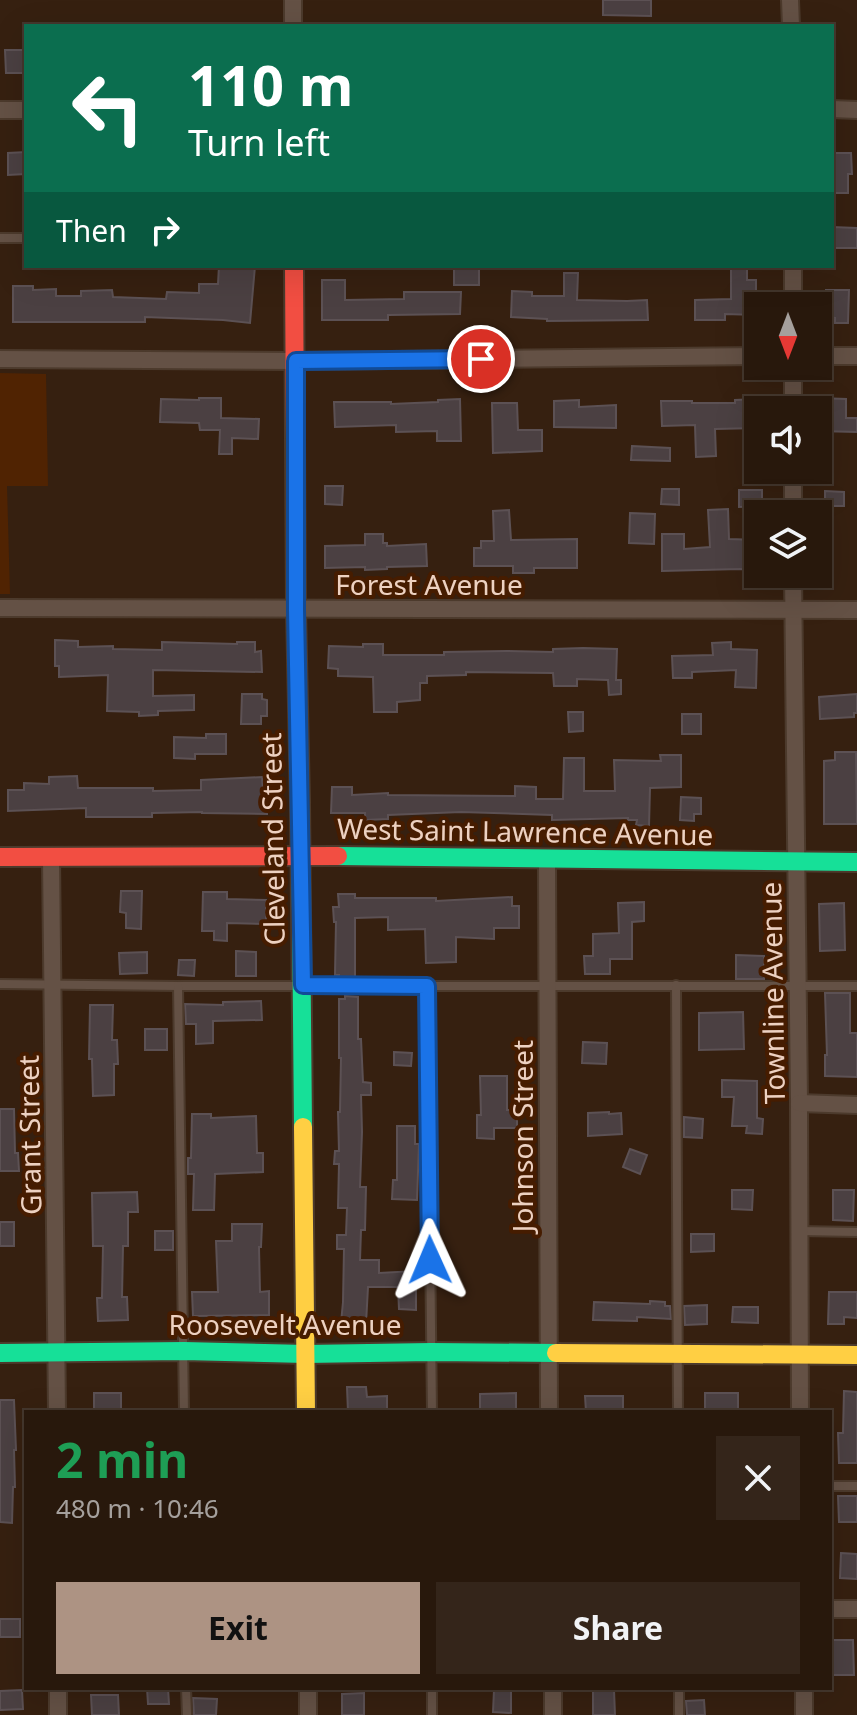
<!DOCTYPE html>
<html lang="en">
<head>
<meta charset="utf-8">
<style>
  body { margin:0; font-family:"Noto Sans",sans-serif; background:#34251a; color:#f1f3f6; height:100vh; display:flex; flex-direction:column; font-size:30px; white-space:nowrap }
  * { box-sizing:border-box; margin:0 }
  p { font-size:26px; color:#a5a09d }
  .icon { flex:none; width:44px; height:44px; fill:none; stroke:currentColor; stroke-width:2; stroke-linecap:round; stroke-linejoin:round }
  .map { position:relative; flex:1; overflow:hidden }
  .side { position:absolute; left:24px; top:1410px; width:808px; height:280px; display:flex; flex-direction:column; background:#28180c; border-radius:0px; box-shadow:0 8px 32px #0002,0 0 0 2px #44372d }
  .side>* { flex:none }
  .banner { position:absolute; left:24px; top:24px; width:810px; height:244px; border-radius:0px; box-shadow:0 8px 32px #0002,0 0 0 2px #44372d; background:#0b6e4f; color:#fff; overflow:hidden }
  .needle { width:52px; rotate:180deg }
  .tools { position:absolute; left:744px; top:292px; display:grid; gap:16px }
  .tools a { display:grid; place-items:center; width:88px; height:88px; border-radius:0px; background:#28180c; box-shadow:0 8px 32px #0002,0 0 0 2px #44372d; font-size:40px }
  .pin { position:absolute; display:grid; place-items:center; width:68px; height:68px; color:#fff; margin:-34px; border:4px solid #fff; border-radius:50%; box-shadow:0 2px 8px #0007 }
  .me { position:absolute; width:88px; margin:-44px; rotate:359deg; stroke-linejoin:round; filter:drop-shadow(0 0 6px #0008) }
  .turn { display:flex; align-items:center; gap:28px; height:168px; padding:0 32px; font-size:36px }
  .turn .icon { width:104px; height:104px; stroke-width:2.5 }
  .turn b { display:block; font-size:56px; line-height:68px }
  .then { display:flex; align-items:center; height:76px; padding:0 32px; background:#0003; gap:16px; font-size:30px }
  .round { display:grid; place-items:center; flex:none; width:84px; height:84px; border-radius:0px; background:#34251a }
  .head { display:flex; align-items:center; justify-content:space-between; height:136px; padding:0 32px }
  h1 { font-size:48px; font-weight:700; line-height:60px; color:#1e9e55 }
  .button { display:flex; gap:16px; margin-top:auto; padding:16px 32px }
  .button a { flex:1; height:92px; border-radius:0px; background:#ad9383; color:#111; font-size:32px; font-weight:700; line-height:92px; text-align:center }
  .button a+a { background:#34251a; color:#f1f3f6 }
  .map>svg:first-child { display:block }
  .built { fill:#502302 }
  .building { fill:#4b4042; stroke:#5c5154; stroke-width:2 }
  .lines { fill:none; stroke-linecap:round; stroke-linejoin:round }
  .lane-casing { stroke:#4c3a2c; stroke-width:12 }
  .street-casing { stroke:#4c3a2c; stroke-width:20 }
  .fast-casing { stroke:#4c3a2c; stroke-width:22 }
  .slow-casing { stroke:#4c3a2c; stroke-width:22 }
  .jam-casing { stroke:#4c3a2c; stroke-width:22 }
  .lane { stroke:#645145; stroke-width:8 }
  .street { stroke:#645145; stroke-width:16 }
  .fast { stroke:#16e098; stroke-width:18 }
  .slow { stroke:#ffcf43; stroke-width:18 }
  .jam { stroke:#f24e42; stroke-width:18 }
  .route-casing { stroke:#114b97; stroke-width:20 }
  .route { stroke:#1a73e8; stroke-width:14 }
  .labels { text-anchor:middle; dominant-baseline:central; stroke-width:8; stroke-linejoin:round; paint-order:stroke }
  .street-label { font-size:28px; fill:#edd1c1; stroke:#461c00 }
</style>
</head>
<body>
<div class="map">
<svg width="857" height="1715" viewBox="0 0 857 1715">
  <rect width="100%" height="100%" fill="#362010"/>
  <path class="built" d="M0,373L46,374L48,486H7L10,594H0Z"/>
  <g class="building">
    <path d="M603,0H651V16L603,15Z"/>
    <path d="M5,50H26V73H6Z"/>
    <path d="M26,152V174L8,175V153Z"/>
    <path d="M832,153H851L852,174H848V193H832Z"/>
    <path d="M832,227L857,228V248H832Z"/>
    <path d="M219,266H255L250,323L223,320L145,317V322H13V286H33V290L56,289V296H81V291L112,290L113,297L166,299L167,292L199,293V284H218Z"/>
    <path d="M454,266L479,267V285H454Z"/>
    <path d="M731,267H747V280H756V315L725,314V320H695V300L731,299Z"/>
    <path d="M564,273H578L577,300L627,301L647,300L648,320L547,321V319L511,317L512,291L532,292V296H564Z"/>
    <path d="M322,280H345V300L404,299V292H461L460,314L388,315V320H322Z"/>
    <path d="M826,290H849L848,323H835V318L826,317Z"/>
    <path d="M199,398H221V418L259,419L258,439L232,438V454H219L220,430H200L199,423L160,422L161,399L199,400Z"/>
    <path d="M818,398L846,399V418H857V432L818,431Z"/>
    <path d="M460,399L461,441H437V431L396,432V425L335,427L334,402H391V404L438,402V400Z"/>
    <path d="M758,399V428L715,429L716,456L696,457L695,425L662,426L661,401H692V403H735V400Z"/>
    <path d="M579,400V407L616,405V428L554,427V401Z"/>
    <path d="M492,403H517L518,430H542V451L493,453Z"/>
    <path d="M632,446L670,448V461L631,460Z"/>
    <path d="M325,486H343L342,505L325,504Z"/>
    <path d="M662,489H679V505L661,504Z"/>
    <path d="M739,490H762V506L739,507Z"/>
    <path d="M825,491L844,492V506H825Z"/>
    <path d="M728,509L729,539L758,540V571L740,569L662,571V534H684V549L710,547L708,510Z"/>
    <path d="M509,510L511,540L577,539V568H534V573H513V566H474V548H481V541H494L493,511Z"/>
    <path d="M630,513L655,514L654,544L629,543Z"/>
    <path d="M365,534H383V543H387V546L426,544L427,566L387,567V569L365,570V567L325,568V546L365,545Z"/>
    <path d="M55,640L78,641V647L113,646V649L162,650V642L237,644V642H255V652L261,651L262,672L153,670V696L194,695V710L158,711V715L139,716V712L107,711L108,675L59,677V666H55Z"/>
    <path d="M731,642V649L757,650L756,688L735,687L736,670L692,672V678H673L672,656L713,655L712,643Z"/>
    <path d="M363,644H383V655H444V652L506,651L553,652V649L583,648L617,649L616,680H621V694L609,695L608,680L577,679V686H554L553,673L466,672V675L427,676V683H420V700L397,702V712H374L373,677L338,676V669L328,668L329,646L363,647Z"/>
    <path d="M242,694H262V699L267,700V716H261V724H241Z"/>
    <path d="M857,694V713H854V717L820,719L819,697Z"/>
    <path d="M568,712H583V731L569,732Z"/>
    <rect x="682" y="714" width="19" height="20"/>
    <path d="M206,734H226V754H195V759L174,758V737L206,738Z"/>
    <path d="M835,752H856L857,824H824V761L835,760Z"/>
    <path d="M660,755H681V787L650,788L649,826L636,825L637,820H628V818L552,820V815L461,812L388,815V819L365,820V813H331L332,787H352V795L388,793V795L515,796V786L536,787V799H563L564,758H584V791H615L614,760L661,761Z"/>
    <path d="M77,776L78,788H153V791L201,790V780L262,777L263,791H266L267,814L202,813V812L152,813V817H86V808L8,811V790H24V783L49,784V777Z"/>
    <path d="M681,797L701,798V814H694V821L680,820Z"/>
    <path d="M121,891H142L141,929L126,928V913L120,912Z"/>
    <path d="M203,892H227V899L266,900V924L227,923V941L214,940V931H202Z"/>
    <path d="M338,894H355V898H436V901L512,897V906H519V928H494V939L456,937V962L426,963L425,929L388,930V917L355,918V977H339V975H335L336,922H334L333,907H339Z"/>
    <path d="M644,902V921L632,922V959H610V974H585L584,956H593V934L619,933L618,903Z"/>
    <path d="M844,903L845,950L820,951L819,904Z"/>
    <path d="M236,951L256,952V976H236Z"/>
    <path d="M147,952V973L120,974L119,953Z"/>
    <path d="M736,955L764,956V979H736Z"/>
    <path d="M179,960H195L194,976L178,975Z"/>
    <path d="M825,993H850V1033H857V1077L825,1076V1055H827Z"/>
    <path d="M345,996L358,997V1039H361L363,1082L371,1083V1095H361L362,1132L360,1187H366L365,1230H361L360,1260H379V1273L416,1271V1310L399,1309L398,1287H368L366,1324L341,1323L343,1302L344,1249H337V1235H346L347,1208H338L339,1164H334L335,1151H339L338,1112H340L341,1058H339V999H345Z"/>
    <path d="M261,1001L262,1020L213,1021V1043L196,1044V1024H186L185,1004L223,1005V1002Z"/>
    <path d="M90,1005H113L112,1040H117L118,1064H114V1095L93,1096L92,1059H89Z"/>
    <path d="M743,1012L744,1049L699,1050V1013Z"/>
    <rect x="145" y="1029" width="22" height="21"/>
    <path d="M583,1042L607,1043L606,1064L582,1063Z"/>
    <path d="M394,1052L412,1053L411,1066L394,1065Z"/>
    <path d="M480,1076H507V1110H517V1128H494V1139L477,1138V1115H481Z"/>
    <path d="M722,1080L757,1081V1118L763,1119L762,1134L746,1133L747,1126H732L734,1097H722Z"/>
    <path d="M0,1109H14L15,1153H18L19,1171H0Z"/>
    <path d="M609,1112V1114L621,1113L622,1134L588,1136V1113Z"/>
    <path d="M192,1114H211V1118L256,1116L257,1153H263V1172L215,1174L214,1210H193L194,1174H188V1158H191Z"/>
    <path d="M684,1117L703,1119L702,1138L684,1137Z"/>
    <path d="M397,1126H415V1144H419L417,1200L392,1199L393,1180H397Z"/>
    <path d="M630,1149L647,1155L640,1174L623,1167Z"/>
    <path d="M732,1190H753L752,1210L732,1209Z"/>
    <path d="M833,1190H854L853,1221L833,1220Z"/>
    <path d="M137,1192L138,1212H128V1246H123L122,1297H127L128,1320L98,1321L97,1298H102L103,1246H93L92,1193Z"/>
    <rect x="0" y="1222" width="14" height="24"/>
    <path d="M232,1224H262L261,1247H259L260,1292L269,1291V1315L193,1316L192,1292H218L216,1241H232Z"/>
    <rect x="155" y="1231" width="18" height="19"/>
    <path d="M691,1234H714V1251L691,1252Z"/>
    <path d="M829,1292H857V1318L844,1317V1324H828Z"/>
    <path d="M650,1301L665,1302V1306H670L671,1319L637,1317V1321L593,1320L594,1302L650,1304Z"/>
    <path d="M707,1305V1324L685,1325L684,1306Z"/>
    <path d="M733,1307H758V1323L732,1322Z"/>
    <path d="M347,1387H366L367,1397L387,1396V1412H348Z"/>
    <path d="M844,1391L857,1392V1463H839L838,1433H843Z"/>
    <rect x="94" y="1393" width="27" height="19"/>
    <path d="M516,1393V1410L480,1411V1394Z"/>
    <rect x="705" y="1393" width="33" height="19"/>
    <path d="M585,1396H623V1412H586Z"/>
    <path d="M0,1400H14L16,1450H14L15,1487H13L12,1523L0,1522Z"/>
    <path d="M838,1496H857V1522H839Z"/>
    <path d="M841,1553L857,1554V1579L840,1578Z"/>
    <rect x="0" y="1619" width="20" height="18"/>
    <path d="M830,1640H853L854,1675H830Z"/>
    <path d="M147,1688H168L169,1704H148Z"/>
    <path d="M22,1690L23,1709L0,1710V1691Z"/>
    <path d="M494,1690H511V1713L493,1712Z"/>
    <path d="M614,1690L615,1715H593V1691Z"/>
    <path d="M364,1693V1715H342V1694Z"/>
    <path d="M91,1695H118L119,1715H92Z"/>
    <path d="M193,1698L217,1699L216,1715H194Z"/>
    <path d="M704,1700L705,1715H687L686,1701Z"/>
  </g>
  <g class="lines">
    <g class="lane-casing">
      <g id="lane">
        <path d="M0,238H26"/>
        <path d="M0,984L178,986H857"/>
        <path d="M676,985L678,1412"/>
        <path d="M178,986L184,1412"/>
        <path d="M427,986L432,1412"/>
        <path d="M799,1231L857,1232"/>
        <path d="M830,1486H857"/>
        <path d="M186,1688L187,1715"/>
        <path d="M432,1688V1715"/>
        <path d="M679,1688V1715"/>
      </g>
    </g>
    <g class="street-casing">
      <g id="street">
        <path d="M293,0V26"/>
        <path d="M790,0L791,26"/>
        <path d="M832,109L857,110"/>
        <path d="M0,110H26"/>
        <path d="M793,266V306"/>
        <path d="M818,356H857"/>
        <path d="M0,359L296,361L758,356"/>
        <path d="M793,366V410"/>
        <path d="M793,470V514"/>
        <path d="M793,574L799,1103L800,1412"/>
        <path d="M0,608L857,610"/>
        <path d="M51,858L57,1412"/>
        <path d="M547,859L549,1412"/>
        <path d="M799,1103L857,1105"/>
        <path d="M830,1609H857"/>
        <path d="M58,1688V1715"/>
        <path d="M308,1688V1715"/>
        <path d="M553,1688V1715"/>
        <path d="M804,1688V1715"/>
      </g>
    </g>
    <g class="fast-casing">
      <g id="fast">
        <path d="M300,803L303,1127"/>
        <path d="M338,856L857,862"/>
        <path d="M0,1353L184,1351L306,1354L431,1352L556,1353"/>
      </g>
    </g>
    <g class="slow-casing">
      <g id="slow">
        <path d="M303,1127L306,1412"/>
        <path d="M556,1353L857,1355"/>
      </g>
    </g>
    <g class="jam-casing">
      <g id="jam">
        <path d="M294,266L296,610L300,803"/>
        <path d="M0,857L338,856"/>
      </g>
    </g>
    <use href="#lane" class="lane"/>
    <use href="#street" class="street"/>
    <use href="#fast" class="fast"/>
    <use href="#slow" class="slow"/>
    <use href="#jam" class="jam"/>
  </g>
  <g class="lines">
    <g class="route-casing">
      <path id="route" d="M430,1260L427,986L303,985L296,610V361L481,359"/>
    </g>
    <use href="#route" class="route"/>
  </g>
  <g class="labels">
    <g class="street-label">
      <text x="429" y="584">Forest Avenue</text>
      <text transform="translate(525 831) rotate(1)">West Saint Lawrence Avenue</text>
      <text transform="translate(272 839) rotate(-91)">Cleveland Street</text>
      <text transform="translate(772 993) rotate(-91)">Townline Avenue</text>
      <text transform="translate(29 1135) rotate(-91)">Grant Street</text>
      <text transform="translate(522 1136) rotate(-90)">Johnson Street</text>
      <text x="285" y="1324">Roosevelt Avenue</text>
    </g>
  </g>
</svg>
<div class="tools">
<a><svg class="needle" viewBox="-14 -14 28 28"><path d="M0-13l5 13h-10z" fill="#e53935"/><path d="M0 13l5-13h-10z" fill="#a5a09d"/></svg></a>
<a><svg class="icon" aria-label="sound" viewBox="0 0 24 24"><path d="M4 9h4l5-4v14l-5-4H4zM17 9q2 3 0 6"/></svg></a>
<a><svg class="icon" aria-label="layers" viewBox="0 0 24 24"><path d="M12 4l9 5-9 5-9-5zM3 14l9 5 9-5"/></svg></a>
</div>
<div class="pin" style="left:481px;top:359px;background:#d93025"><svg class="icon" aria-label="arrive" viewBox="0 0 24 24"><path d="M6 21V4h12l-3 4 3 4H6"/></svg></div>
<svg class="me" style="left:430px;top:1260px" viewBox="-20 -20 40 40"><path d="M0-17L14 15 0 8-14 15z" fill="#1a73e8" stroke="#fff" stroke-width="4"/></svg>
<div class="banner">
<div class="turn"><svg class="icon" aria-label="left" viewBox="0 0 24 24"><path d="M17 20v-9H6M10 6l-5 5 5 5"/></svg><div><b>110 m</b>Turn left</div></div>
<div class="then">Then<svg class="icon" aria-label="right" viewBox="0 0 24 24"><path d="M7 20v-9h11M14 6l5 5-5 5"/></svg></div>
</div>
<section class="side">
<div class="head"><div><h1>2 min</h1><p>480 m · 10:46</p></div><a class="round"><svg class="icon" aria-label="close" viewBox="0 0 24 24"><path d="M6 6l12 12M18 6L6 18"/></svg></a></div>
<div class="button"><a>Exit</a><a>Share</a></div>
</section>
</div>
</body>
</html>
